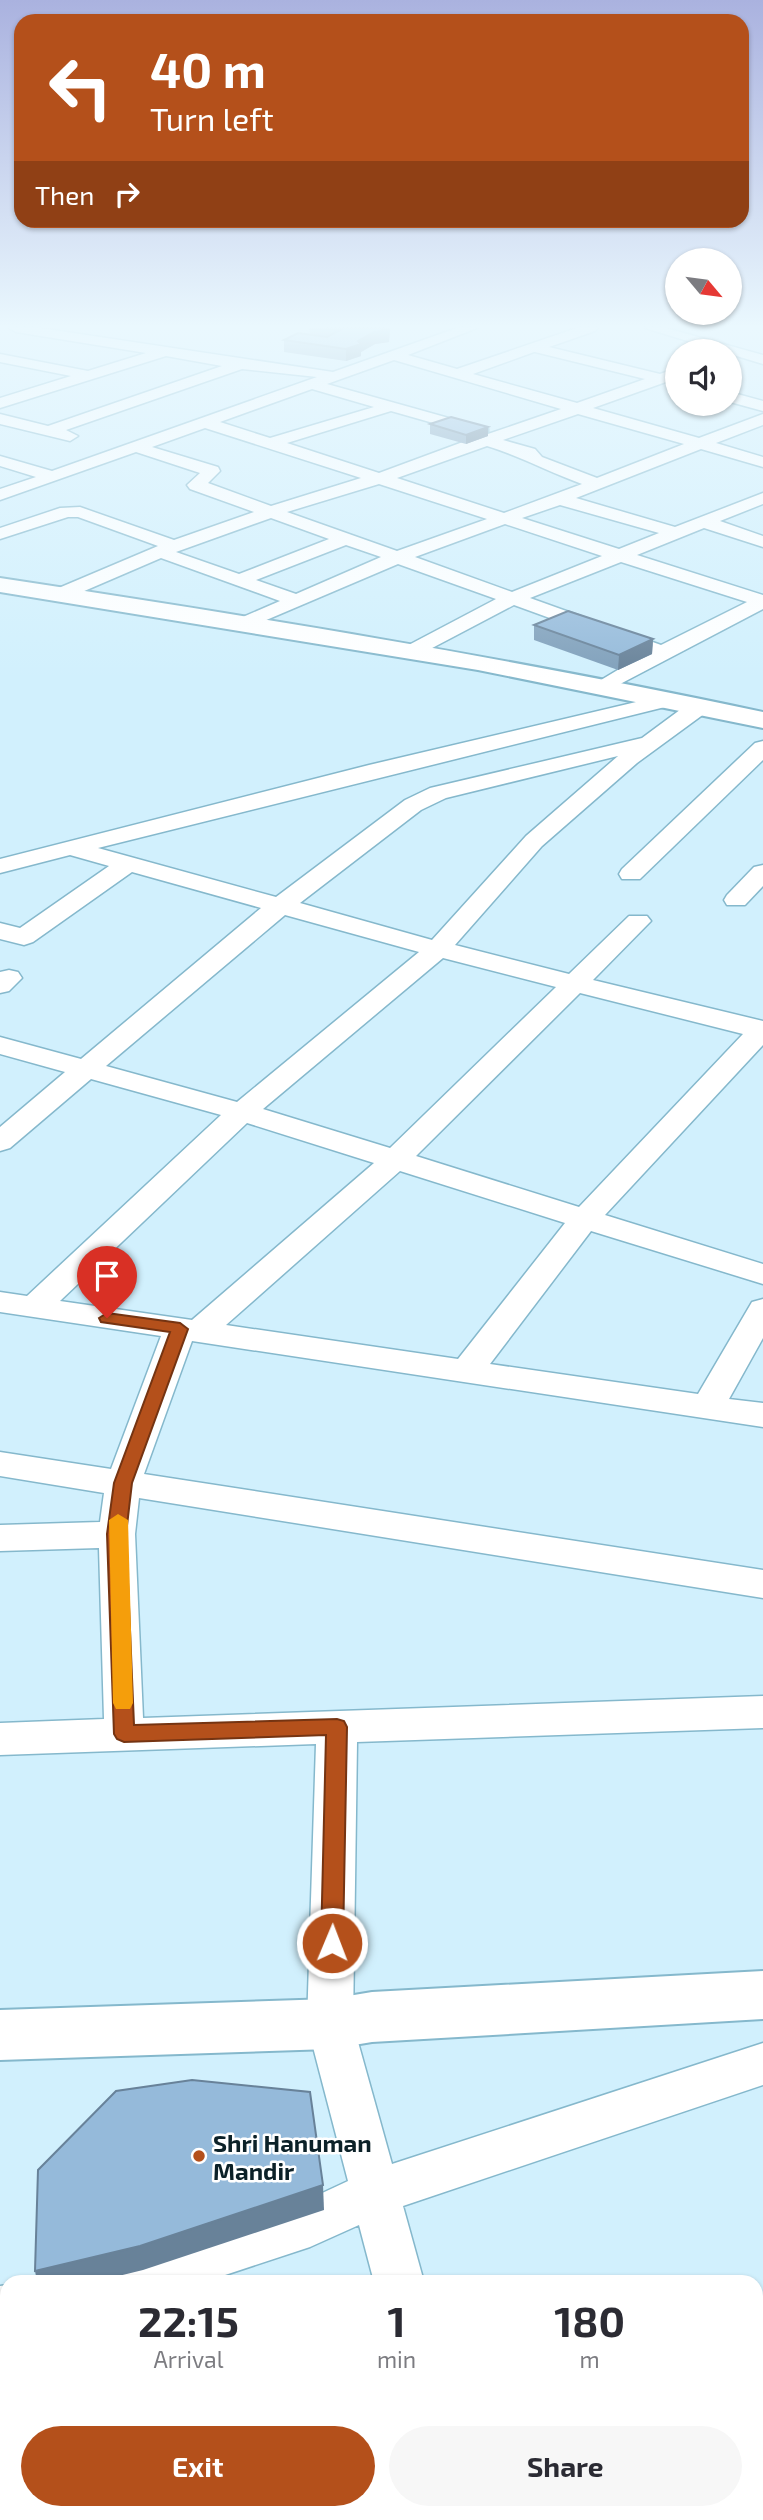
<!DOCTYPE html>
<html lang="en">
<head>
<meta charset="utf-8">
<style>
  body { margin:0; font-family:"Exo 2",sans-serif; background:#f7f7f7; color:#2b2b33; height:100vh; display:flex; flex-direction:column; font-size:26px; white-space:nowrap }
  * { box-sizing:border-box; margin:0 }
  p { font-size:23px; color:#7c7c81 }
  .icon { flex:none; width:38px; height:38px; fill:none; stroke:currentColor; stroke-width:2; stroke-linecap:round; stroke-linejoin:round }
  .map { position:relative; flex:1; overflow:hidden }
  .drawer { position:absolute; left:0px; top:2275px; width:763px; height:245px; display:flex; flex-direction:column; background:#fff; border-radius:21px 21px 0 0; box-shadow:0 2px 5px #0004 }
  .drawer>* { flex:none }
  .top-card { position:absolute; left:14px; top:14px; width:735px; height:214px; border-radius:21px; box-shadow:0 2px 5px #0004; background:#b4501b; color:#fff; overflow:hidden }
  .needle { width:46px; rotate:119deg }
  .fabs { position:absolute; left:665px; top:248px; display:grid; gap:14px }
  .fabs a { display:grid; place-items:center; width:77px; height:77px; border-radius:50%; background:#fff; box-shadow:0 2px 5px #0004; font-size:35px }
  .pin { position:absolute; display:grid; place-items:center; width:60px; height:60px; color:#fff; margin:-72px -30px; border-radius:50% 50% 50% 0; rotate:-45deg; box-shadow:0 0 7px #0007 }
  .pin .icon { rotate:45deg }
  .me { position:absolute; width:77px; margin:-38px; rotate:1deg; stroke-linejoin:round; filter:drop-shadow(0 0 5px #0008) }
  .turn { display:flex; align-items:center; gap:24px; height:147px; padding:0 21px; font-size:32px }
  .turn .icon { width:91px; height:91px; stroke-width:2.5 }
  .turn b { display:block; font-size:49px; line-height:60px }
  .then { display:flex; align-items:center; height:66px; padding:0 21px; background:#0003; gap:14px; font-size:26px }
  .eta { display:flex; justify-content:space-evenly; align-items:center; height:119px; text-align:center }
  .eta b { font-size:42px; font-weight:700; line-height:49px }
  .action { display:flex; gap:14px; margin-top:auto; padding:14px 21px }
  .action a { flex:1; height:80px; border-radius:42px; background:#b4501b; color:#fff; font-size:28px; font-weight:700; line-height:80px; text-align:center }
  .action a+a { background:#f7f7f7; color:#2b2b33 }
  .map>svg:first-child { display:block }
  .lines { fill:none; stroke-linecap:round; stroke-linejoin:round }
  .minor-casing { stroke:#85b8cc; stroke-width:3 }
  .tertiary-casing { stroke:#85b8cc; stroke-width:4 }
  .minor { fill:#fff; fill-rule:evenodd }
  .tertiary { fill:#fff; fill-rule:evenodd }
  .wall { fill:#80a0bb }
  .shaded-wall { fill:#688299 }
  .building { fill:#95bada; stroke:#688299; stroke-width:2 }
  .route { fill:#b4501b; stroke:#753412; stroke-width:2 }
  .slow { fill:#f59e0b }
  .poi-dot { fill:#b4501b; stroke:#fff; stroke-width:2.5 }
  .labels { text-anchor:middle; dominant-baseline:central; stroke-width:5; stroke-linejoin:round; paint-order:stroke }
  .near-poi-label { font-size:24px; font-weight:bold; fill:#0c2128; stroke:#fff; text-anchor:start }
</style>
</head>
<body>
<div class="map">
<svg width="763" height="2520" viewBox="0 0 763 2520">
  <rect width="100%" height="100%" fill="#d1f0fd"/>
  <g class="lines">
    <g class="minor-casing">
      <g id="minor">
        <path d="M9,328H40L333,372L457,328H477L408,355L457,369L577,328H597L595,331L549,347L660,374L677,368V378L593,408L699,438L763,414V425L716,443L763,457V467L701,449L576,498L675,527L763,493V504L720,521L763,536V547L704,528L637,555L763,595V609L603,693L593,687L596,683L646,653L514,605L417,656H403L400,652L403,648L496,599L398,564L243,630L233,624L236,620L280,601L161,558L68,598H54L51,594L54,590L158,546L78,517H68L0,539V528L60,508L80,507L174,540L254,512L190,489L187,485L200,473L136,452L0,500V489L36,477L0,466V456L52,471L317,377L242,369L66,430L78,436L70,441L0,424V414L48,426L222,366L166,356L0,408V398L71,376L0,362V354L88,371L146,353L16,332ZM534,352H535L645,379L577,403L473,374ZM394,360L561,409L488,434V429L327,384ZM312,389L374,407L270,438L220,422ZM391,411L479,436L379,473L287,443ZM578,414L684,444L597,478L542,457L535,449L503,440ZM205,428L361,478L271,506L208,483L220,471L218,467L152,447ZM487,446C520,456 549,472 582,484L504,513L397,478ZM379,484L487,519L397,551L287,512ZM560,505L659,533L619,549L522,518ZM271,518L329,539L239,574L176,552ZM505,524L602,556L512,592L415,557ZM346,545L381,557L296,594L256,580ZM621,562L747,602L661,645L530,598Z"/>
        <path d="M645,328H666L763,355V364Z"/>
        <path d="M730,392L763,401V411L730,402Z"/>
        <path d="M670,694L677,696L681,700L677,704L98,848L276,897L405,800L430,788L642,738L692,701H708L711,706L708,711L637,763L542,846L455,945L569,974L629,916H647L651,921L593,980L763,1021V1045L605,1215L763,1264V1284L591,1231L490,1364L698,1394L752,1302L763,1299V1338L729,1399L763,1403V1427L192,1341L144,1474L763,1570V1598L139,1498L135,1534L143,1718L763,1696V1728L357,1742L353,2024L392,2164L763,2043V2085L403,2206L424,2282H374L359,2225L310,2247L204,2282H104L111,2264L303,2202L348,2181L307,2024L316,1744L0,1755V1723L104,1719L99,1548L0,1551V1525L100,1522L104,1493L0,1476V1452L111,1469L161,1336L0,1312V1292L27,1296L221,1115L91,1079L10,1148L0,1151V1127L65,1072L0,1054V1037L81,1059L261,908L132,872L33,942L24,945L0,939V923L20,928L109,866L70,855L0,873V859L369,765ZM618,756L526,836L432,940L300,903L421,810L446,798ZM285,915L419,952L237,1102L106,1066ZM443,958L556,987L390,1148L263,1109ZM580,993L743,1034L579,1207L416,1156ZM247,1123L374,1163L192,1320L60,1301ZM400,1171L565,1223L458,1359L226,1325Z"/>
        <path d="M763,741V760L640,879H622L619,874L622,869L755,743Z"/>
        <path d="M763,865V886L745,905H727L724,900L727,895L754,867Z"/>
        <path d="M9,970L18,972L22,978L9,991L0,993V972Z"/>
        <path d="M7,2285V2335L0,2336V2286Z"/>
        <path d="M429,2513H483L485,2520H431Z"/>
      </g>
    </g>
    <g class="tertiary-casing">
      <g id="tertiary">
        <path d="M0,578C256,617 510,658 763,712V728L478,670L0,592Z"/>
        <path d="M763,1971V2019L372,2042L330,2049L0,2060V2010L330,1999L372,1992Z"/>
      </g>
    </g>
    <use href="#minor" class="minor"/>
    <use href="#tertiary" class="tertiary"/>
  </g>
  <g class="wall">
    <path d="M309,328H390L389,342L375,344L361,352V356L346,361L284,352V340L310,334Z"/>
    <path d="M430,424L488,427V436L466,444L430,434Z"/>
    <path d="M534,625L653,639L652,654L618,670L534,640Z"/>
  </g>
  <g class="shaded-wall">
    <path d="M386,328H390L389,342L375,344L361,352V356L346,361V349L374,332Z"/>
    <path d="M488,427V436L466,444V435Z"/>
    <path d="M653,639L652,654L618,670L619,655Z"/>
    <path d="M323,2185L324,2210L143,2270L94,2282H37L35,2271Z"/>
  </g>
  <g class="building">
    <path d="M324,328H386L382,329L389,330L374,332L358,341L361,344L346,349L284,340L298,333L327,337L340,330Z"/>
    <path d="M451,417L488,427L466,435L430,424Z"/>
    <path d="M568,611L653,639L619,655L534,625Z"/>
    <path d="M192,2080L310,2092L323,2185L140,2246L35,2271L38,2170L116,2091Z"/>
  </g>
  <linearGradient id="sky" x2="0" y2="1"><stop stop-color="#aab2df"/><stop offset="0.48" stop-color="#eaf8fe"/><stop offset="1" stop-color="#eaf8fe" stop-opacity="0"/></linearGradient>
  <rect width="763" height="680" fill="url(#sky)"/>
  <path class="route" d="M107,1313L180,1323L188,1329L132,1483L126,1534L134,1725L337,1719L344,1721L347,1727L343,1943L340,1950L332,1952L324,1950L321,1943L326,1735L124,1742L117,1739L114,1734L107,1534L114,1483L170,1332L101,1322L99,1318Z"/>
  <path class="slow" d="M118,1514L128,1520L133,1703L130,1709H116L113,1703L109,1520Z"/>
  <circle class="poi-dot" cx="199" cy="2156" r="7"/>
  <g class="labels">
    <g class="near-poi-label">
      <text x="213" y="2142">Shri Hanuman<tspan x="213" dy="28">Mandir</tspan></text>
    </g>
  </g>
</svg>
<div class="fabs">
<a><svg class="needle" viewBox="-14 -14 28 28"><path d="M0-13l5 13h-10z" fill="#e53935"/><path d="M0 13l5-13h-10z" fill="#7c7c81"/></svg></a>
<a><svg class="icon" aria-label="sound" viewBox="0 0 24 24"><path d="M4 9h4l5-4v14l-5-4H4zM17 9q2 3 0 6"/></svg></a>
</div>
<div class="pin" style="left:107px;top:1318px;background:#d93025"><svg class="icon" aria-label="arrive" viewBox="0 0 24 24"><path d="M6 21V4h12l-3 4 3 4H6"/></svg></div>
<svg class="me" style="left:332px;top:1943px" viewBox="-20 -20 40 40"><circle r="17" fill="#b4501b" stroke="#fff" stroke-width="3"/><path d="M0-11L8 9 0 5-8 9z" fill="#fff"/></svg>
<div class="top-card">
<div class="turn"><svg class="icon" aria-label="left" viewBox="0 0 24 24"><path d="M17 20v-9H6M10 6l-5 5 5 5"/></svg><div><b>40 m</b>Turn left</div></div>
<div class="then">Then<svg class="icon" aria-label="right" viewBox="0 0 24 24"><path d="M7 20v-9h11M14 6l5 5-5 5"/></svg></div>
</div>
<section class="drawer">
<div class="eta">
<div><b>22:15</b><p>Arrival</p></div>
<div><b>1</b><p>min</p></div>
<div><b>180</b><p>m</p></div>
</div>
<div class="action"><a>Exit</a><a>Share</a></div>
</section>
</div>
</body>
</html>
